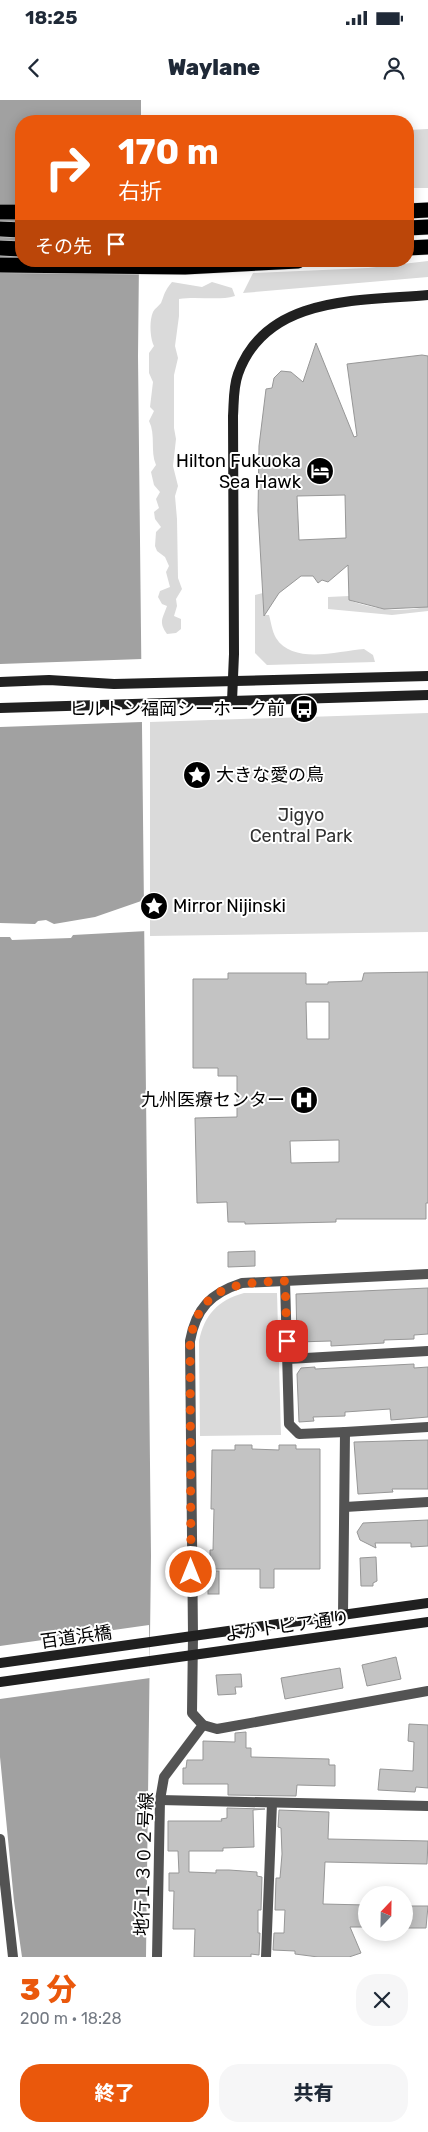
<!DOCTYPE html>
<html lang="ja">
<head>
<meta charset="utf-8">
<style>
  body { margin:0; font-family:Rubik,"Noto Sans JP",sans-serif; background:#f6f6f7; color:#1f2937; height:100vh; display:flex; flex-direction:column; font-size:19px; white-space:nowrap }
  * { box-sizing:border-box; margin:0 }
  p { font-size:16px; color:#747a83 }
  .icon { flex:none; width:28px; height:28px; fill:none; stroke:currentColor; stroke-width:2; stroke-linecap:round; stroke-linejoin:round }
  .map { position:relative; height:1857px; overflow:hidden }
  .drawer { display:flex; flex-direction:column; background:#fff; flex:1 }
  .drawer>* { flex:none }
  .guide { position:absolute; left:15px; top:15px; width:399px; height:152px; border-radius:20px; box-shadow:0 2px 12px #0003; background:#ea580c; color:#fff; overflow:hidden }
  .needle { width:32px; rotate:22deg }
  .controls { position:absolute; left:358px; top:1786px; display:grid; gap:10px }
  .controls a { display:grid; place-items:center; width:55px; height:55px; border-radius:50%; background:#fff; box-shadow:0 2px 12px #0003; font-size:25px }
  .pin { position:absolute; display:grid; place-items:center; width:42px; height:42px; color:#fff; margin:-21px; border-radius:10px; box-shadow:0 2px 8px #0006 }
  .me { position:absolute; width:55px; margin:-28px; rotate:0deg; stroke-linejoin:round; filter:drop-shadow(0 0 4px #0008) }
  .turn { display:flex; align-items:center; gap:18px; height:105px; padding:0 20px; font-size:22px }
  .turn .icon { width:65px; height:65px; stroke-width:2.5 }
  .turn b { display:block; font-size:35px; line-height:42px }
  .then { display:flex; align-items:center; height:48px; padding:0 20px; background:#0003; gap:10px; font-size:19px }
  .round { display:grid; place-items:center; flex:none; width:52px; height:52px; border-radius:20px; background:#f6f6f7 }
  .head { display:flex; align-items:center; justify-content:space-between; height:85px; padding:0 20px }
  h1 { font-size:30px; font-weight:800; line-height:38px; color:#ea580c }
  .primary-button { display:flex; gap:10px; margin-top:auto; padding:10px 20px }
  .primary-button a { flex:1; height:58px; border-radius:20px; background:#ea580c; color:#fff; font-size:20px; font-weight:800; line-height:58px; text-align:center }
  .primary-button a+a { background:#f6f6f7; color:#1f2937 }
  .status { display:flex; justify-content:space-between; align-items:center; height:35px; padding:0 25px; background:#fff; direction:ltr }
  .status svg { height:14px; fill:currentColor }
  header { display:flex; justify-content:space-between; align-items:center; height:65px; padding:0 20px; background:#fff; font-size:22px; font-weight:800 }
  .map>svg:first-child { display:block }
  .green { fill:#dadada }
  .water { fill:#a1a1a1 }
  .pier { fill:#fff }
  .building { fill:#c3c3c3; stroke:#979797; fill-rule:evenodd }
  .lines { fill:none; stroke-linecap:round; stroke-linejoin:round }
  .highway-casing { stroke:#dbdbdb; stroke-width:16 }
  .street { stroke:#535353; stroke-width:10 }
  .secondary { stroke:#202020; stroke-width:10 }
  .highway { stroke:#000; stroke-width:15 }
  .route { stroke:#ea580c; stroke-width:9; stroke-dasharray:0 16.2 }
  .labels { text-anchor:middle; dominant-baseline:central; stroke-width:4; stroke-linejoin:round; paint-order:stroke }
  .poi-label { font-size:18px; fill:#000; stroke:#fff; text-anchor:end }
  .park-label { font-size:18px; fill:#313131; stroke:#fff }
  .street-label { font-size:18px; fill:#000; stroke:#fff }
</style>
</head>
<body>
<div class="status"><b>18:25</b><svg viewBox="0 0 49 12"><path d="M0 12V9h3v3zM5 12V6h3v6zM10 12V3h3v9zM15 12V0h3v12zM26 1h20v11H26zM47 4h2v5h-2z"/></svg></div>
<header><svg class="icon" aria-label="back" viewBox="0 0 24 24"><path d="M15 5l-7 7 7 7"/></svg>Waylane<svg class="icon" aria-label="person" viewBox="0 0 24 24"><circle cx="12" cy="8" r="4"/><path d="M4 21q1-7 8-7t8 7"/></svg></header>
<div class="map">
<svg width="428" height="1857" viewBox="0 0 428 1857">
  <rect width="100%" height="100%" fill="#fff"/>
  <g class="green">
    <path d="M428,29V88H408V30Z"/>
    <path d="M428,161V177L243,193L253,173L368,168Z"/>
    <path d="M172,182L202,187L212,182L232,188L235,196C218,201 198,196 179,199V216L175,246L178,258L174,275V328L176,339L173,366L178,386L175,396L177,419L178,478L182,489L176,499L177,506L174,516L181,519V529L176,533L167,534C158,522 163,518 167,506L162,504L158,497L160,491L170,487L166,472L169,466L165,457L157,451L155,446L156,432L161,427L155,419L154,412L159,408L156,399L160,392L154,385L151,372L156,365C150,351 156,335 149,321L154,311L150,307L153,282L149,273V253L154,246C150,238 149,221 153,212C155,208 159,206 161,203C165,193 164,192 172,182Z"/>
    <path d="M263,493L264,515H269C271,522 272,531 276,538C293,565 338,551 364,549L373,555L375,562L267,565L255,553V495Z"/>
    <path d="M349,496V500C374,510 403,513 428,506V511L392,515L328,509V497Z"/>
    <path d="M428,613V832L150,836V622Z"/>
    <path d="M244,1193H277L281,1335L200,1336L199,1241C204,1215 218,1200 244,1193Z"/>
  </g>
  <path class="water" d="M0,0H141V21H21V161H139L138,256L151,1456L146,1857H22L14,1801L0,1657Z"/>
  <g class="pier">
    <path d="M142,559V622L0,627V564Z"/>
    <path d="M147,799V831L73,835L71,838L12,840L10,837H0V823L35,824L38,821L46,820L54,824L95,817Z"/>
    <path d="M149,1525L150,1578L0,1599V1546Z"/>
  </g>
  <g class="building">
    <path d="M316,243L354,337L357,336L347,264L422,255L428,256V507L384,509L349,500L348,465L328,482L322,480L318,483L313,476H301L279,493L264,516L258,411L259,346L266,289L272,288L274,278L281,271L291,272L303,282ZM345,395L346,438L299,440L297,396Z"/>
    <path d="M428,872V1103H426V1119H336V1122L245,1124V1122H228L227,1102L197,1103L195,1018L237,1017V976H218V968H193V879H228V873H306V884H328V882L362,881L364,873ZM306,902H329V939H307ZM339,1040V1062L291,1063L290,1041Z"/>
    <path d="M255,1151V1166L228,1167V1152Z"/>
    <path d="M428,1188V1234L414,1235V1239L384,1240V1243L331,1246V1241L297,1242L296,1194Z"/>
    <path d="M414,1264V1268L428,1267V1317L391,1320L390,1309L345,1312V1316L313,1317L314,1321L299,1322L297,1274L301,1268L315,1267V1269Z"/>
    <path d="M428,1340V1389H392L393,1392L358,1394L354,1342Z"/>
    <path d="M235,1345H252V1349L279,1350V1345H296V1349H320V1469H274V1488H260V1469H210V1450H213L214,1409H211L212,1350H235Z"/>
    <path d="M428,1420V1446L411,1447V1443H375L376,1448L360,1440L357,1432L363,1423Z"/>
    <path d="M376,1457L377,1481L373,1483V1486H361L360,1458Z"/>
    <rect x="208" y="1471" width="11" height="23"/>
    <path d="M396,1557L401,1579L367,1586L362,1565Z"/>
    <path d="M340,1568L343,1588L285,1599L281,1578Z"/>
    <path d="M241,1574L242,1587H235L236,1594L218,1595L216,1575Z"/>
    <path d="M409,1624L428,1625V1688L416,1687L415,1692L378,1690L380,1669L413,1671L414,1642L408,1641Z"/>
    <path d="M246,1632V1648H251V1657L329,1659V1665H335V1686L297,1685L296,1696L228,1695V1684H183V1668H186L187,1660H203V1641L235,1642V1633Z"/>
    <path d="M227,1708L265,1709L253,1710L254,1747L223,1748V1751H189V1772L216,1773V1770H229L257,1772V1776L262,1777L261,1810H258V1833H260L259,1855L251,1854V1857H194L195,1829H173L174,1791H169V1773H179L178,1751H168V1721H222L221,1719L227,1718Z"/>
    <path d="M279,1710L329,1712L328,1739L428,1741L427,1764L325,1762L323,1804L366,1805V1827H350L361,1853L349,1857H318L295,1854V1851L273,1850L274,1833H284L285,1810H275L276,1778H280L282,1754L281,1728L278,1727Z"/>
    <path d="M404,1806H428L426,1828H404Z"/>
  </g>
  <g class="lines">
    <g class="highway-casing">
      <g id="highway">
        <path d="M408,111L428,110"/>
        <path d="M0,112H21"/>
        <path d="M408,128L428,127"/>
        <path d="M0,129L21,130"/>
        <path d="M0,148L21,149"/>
        <path d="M408,148L428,147"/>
        <path d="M0,165L185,167L298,161"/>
      </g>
    </g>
    <g class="street">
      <path d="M428,1174L242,1183C211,1193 196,1208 190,1241L193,1536L192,1613L203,1625L217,1629L428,1591"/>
      <path d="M285,1181L289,1324L299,1334L345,1332"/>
      <path d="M288,1259L428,1251"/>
      <path d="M345,1407L428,1402"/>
      <path d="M343,1515L345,1332L428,1327"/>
      <path d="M160,1700L428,1706"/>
      <path d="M0,1739L13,1857"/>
      <path d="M157,1857L160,1700L164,1677L203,1625"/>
      <path d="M266,1857L272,1703"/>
    </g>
    <g class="secondary">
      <path d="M0,582L49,580L114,584L428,576"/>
      <path d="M232,601L234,554L233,316C234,302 233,288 238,274C266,195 360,201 428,195"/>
      <path d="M0,608L428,595"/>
      <path d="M0,1563L428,1503"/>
      <path d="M0,1582L428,1522"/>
    </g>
    <use href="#highway" class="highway"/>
  </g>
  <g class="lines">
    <path class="route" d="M191,1472L190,1241C200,1184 237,1183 285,1181L287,1241"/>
  </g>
  <defs>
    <g id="hotel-disc" transform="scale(1.4375)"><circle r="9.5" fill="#000" stroke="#fff"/><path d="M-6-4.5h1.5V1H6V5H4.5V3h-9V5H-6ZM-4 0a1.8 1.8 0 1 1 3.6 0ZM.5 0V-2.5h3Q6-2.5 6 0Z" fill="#fff"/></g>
    <g id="bus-disc" transform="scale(1.4375)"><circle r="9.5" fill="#000" stroke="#fff"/><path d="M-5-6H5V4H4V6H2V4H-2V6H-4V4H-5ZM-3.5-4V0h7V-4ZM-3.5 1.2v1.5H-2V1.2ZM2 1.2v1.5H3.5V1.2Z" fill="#fff"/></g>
    <g id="sight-disc" transform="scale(1.4375)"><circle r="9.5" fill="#000" stroke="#fff"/><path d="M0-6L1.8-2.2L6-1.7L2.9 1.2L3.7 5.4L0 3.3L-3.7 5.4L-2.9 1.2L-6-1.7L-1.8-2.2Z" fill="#fff"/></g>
    <g id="hospital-disc" transform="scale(1.4375)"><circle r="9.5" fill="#000" stroke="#fff"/><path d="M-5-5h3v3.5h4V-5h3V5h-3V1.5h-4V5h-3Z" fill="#fff"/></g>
  </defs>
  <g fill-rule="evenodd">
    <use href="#hotel-disc" x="320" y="371"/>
    <use href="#bus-disc" x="304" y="609"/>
    <use href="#sight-disc" x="197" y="675"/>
    <use href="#sight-disc" x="154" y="806"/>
    <use href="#hospital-disc" x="304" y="1000"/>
  </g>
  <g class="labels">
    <g class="poi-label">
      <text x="301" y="361">Hilton Fukuoka<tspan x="301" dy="21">Sea Hawk</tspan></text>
      <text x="285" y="609">ヒルトン福岡シーホーク前</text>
      <text x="216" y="675" text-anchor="start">大きな愛の鳥</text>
      <text x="173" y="806" text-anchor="start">Mirror Nijinski</text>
      <text x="285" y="1000">九州医療センター</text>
    </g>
    <g class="park-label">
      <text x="301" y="715">Jigyo<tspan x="301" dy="21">Central Park</tspan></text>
    </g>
    <g class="street-label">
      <text transform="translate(287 1526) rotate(-8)">よかトピア通り</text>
      <text transform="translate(76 1537) rotate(-8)">百道浜橋</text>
      <text transform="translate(144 1764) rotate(-88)">地行１３０２号線</text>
    </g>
  </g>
</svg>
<div class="controls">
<a><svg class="needle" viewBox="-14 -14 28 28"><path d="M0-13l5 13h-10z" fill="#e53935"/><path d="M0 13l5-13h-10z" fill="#747a83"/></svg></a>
</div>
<div class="pin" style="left:287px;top:1241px;background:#d93025"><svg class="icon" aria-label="arrive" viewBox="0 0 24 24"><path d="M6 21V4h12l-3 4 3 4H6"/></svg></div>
<svg class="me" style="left:191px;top:1472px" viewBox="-20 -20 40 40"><circle r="17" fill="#ea580c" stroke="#fff" stroke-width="3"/><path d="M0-11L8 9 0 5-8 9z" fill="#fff"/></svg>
<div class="guide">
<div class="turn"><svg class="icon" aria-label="right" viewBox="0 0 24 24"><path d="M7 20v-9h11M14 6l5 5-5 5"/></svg><div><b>170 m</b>右折</div></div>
<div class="then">その先<svg class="icon" aria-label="arrive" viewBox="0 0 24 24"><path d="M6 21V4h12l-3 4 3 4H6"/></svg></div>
</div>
</div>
<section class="drawer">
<div class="head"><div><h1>3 分</h1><p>200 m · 18:28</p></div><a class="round"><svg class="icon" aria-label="close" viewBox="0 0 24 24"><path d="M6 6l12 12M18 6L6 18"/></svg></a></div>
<div class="primary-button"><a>終了</a><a>共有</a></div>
</section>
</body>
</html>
